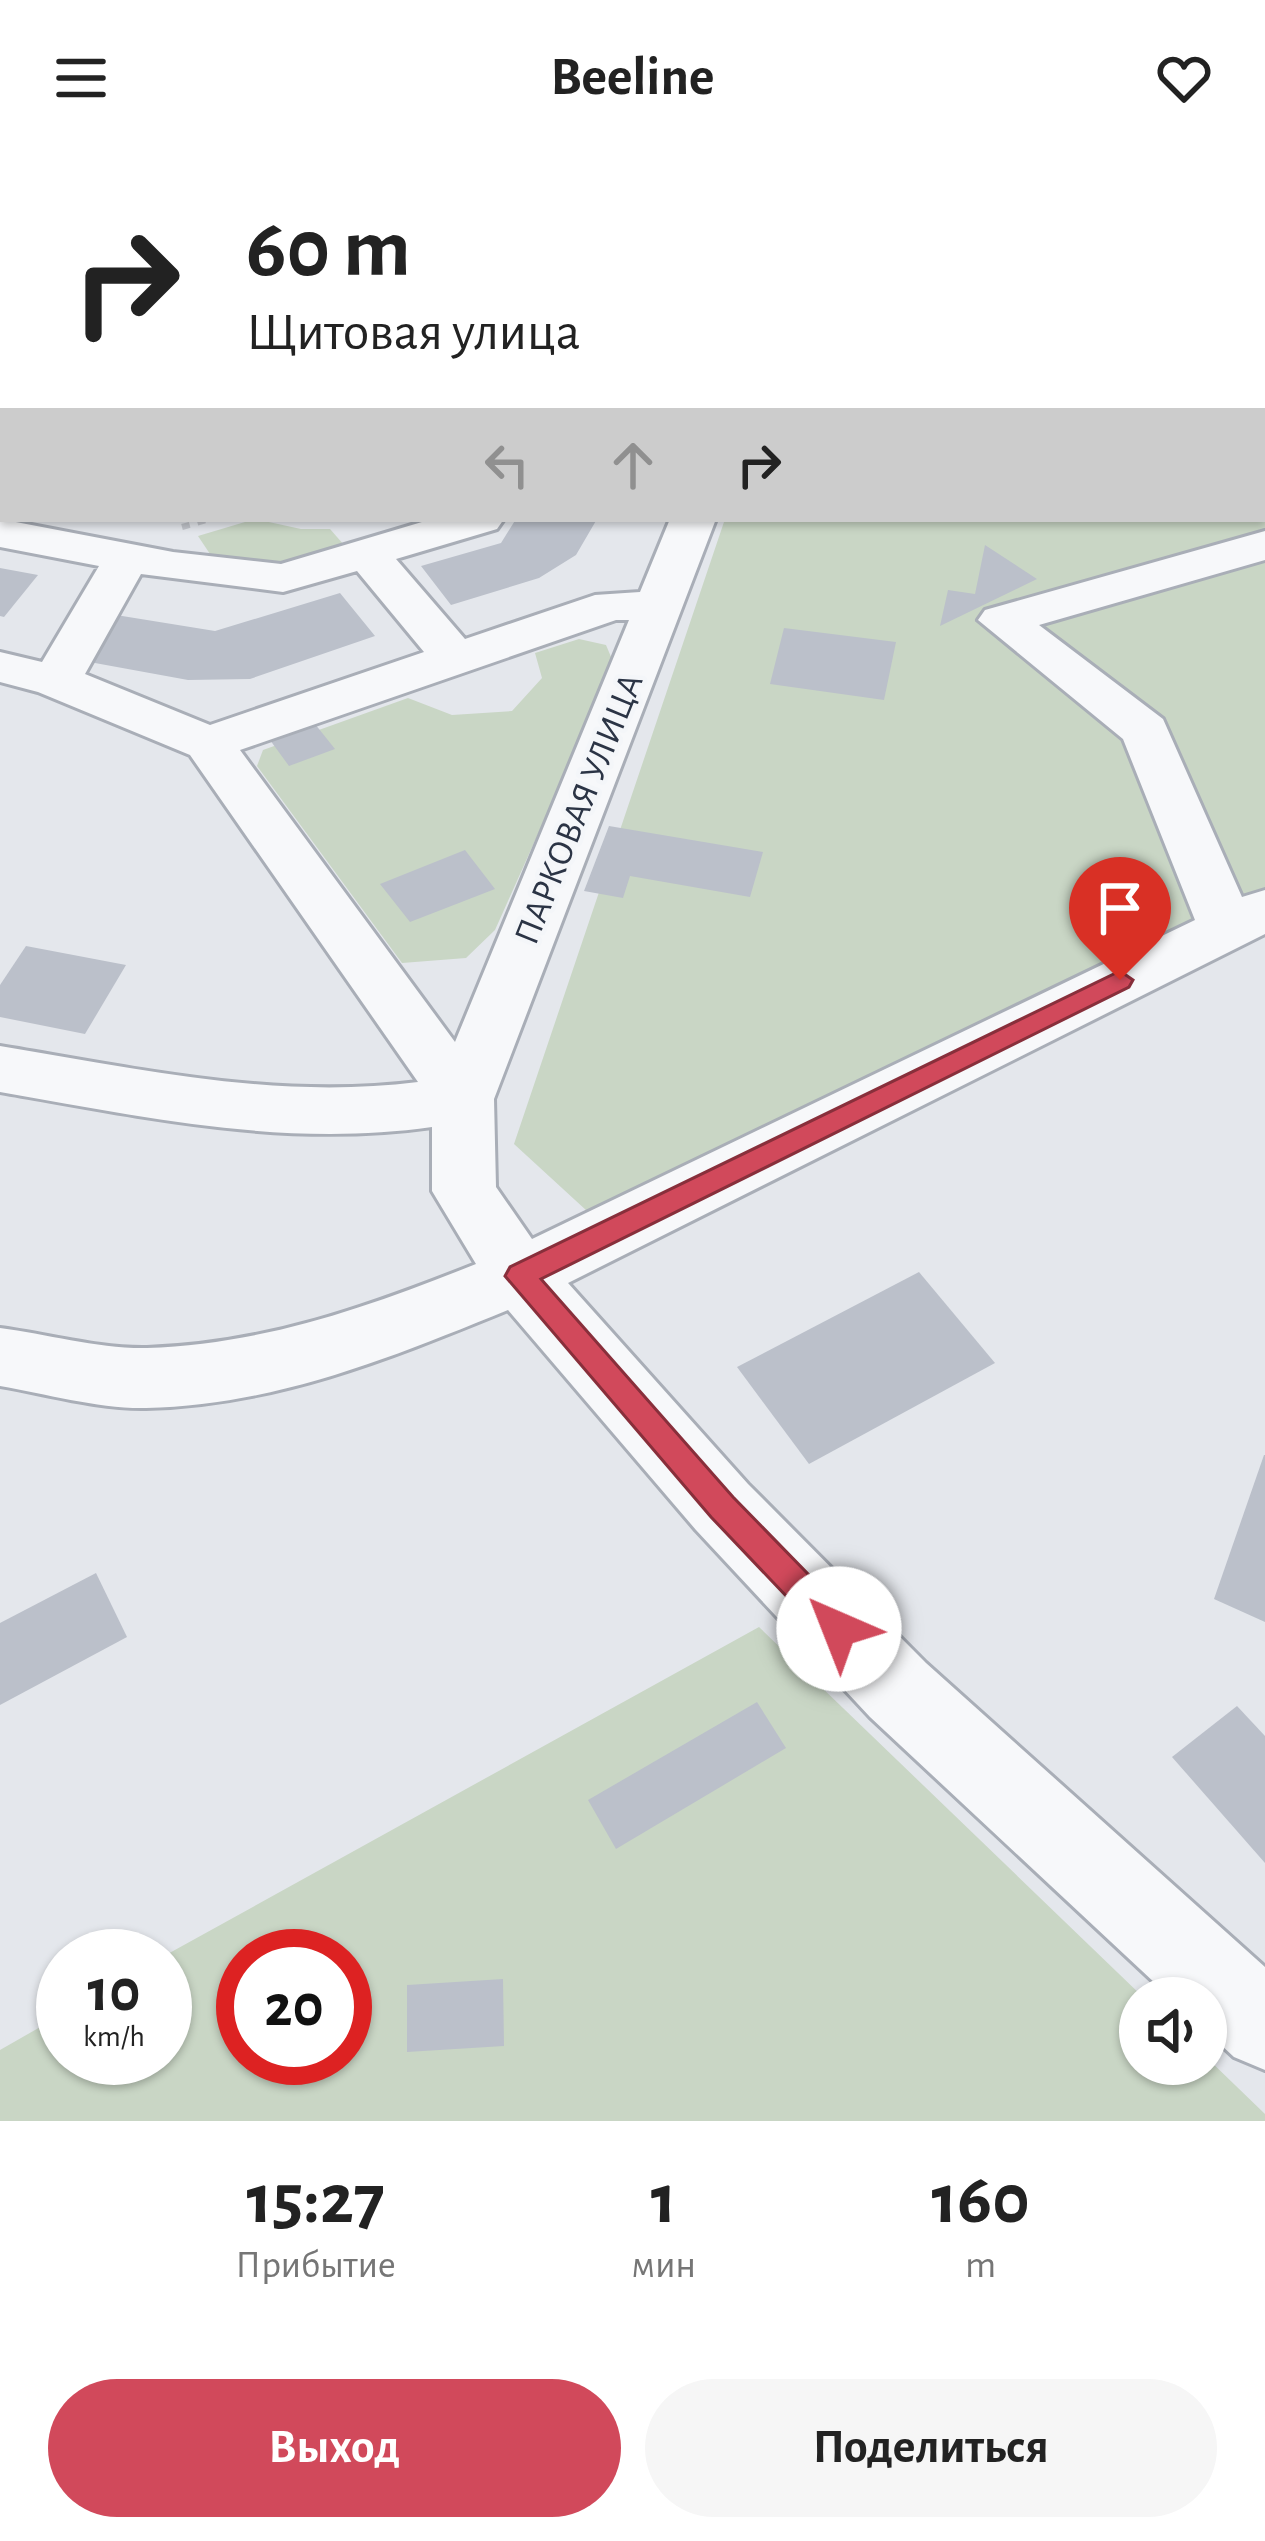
<!DOCTYPE html>
<html lang="ru">
<head>
<meta charset="utf-8">
<style>
  body { margin:0; font-family:"Alegreya Sans",sans-serif; background:#f6f6f6; color:#222; height:100vh; display:flex; flex-direction:column; font-size:45px; white-space:nowrap }
  * { box-sizing:border-box; margin:0 }
  p { font-size:39px; color:#767676 }
  .icon { flex:none; width:66px; height:66px; fill:none; stroke:currentColor; stroke-width:2; stroke-linecap:round; stroke-linejoin:round }
  .map { position:relative; height:1965px; overflow:hidden }
  .panel { display:flex; flex-direction:column; background:#fff; flex:1 }
  .panel>* { flex:none }
  .top-card { position:absolute; left:0px; top:0px; width:1266px; height:366px; box-shadow:0 3px 9px #0004; background:#fff; color:#222; overflow:hidden }
  .buttons { position:absolute; left:1119px; top:1821px; display:grid; gap:24px }
  .buttons a { display:grid; place-items:center; width:108px; height:108px; border-radius:50%; background:#fff; box-shadow:0 3px 9px #0004; font-size:60px }
  .speed { position:absolute; left:36px; top:1773px; display:flex; gap:24px; font-size:60px; font-weight:700; text-align:center }
  .speed>* { display:grid; place-content:center; width:156px; height:156px; border-radius:50%; background:#fff; box-shadow:0 3px 9px #0004; line-height:1 }
  .speed small { font-size:30px; font-weight:400 }
  .speed .limit { border:18px solid #d22; background:#fff; color:#111 }
  .pin { position:absolute; display:grid; place-items:center; width:102px; height:102px; color:#fff; margin:-123px -51px; border-radius:50% 50% 50% 0; rotate:-45deg; box-shadow:0 0 12px #0007 }
  .pin .icon { rotate:45deg }
  .me { position:absolute; width:132px; margin:-66px; rotate:316deg; stroke-linejoin:round; filter:drop-shadow(0 0 9px #0008) }
  .turn { display:flex; align-items:center; gap:42px; height:252px; padding:0 48px; font-size:54px }
  .turn .icon { width:156px; height:156px; stroke-width:2.5 }
  .turn b { display:block; font-size:84px; line-height:102px }
  .lanes { display:flex; align-items:center; height:114px; padding:0 48px; background:#0003; justify-content:center; gap:60px; direction:ltr }
  .lanes .off { opacity:.35 }
  .eta { display:flex; justify-content:space-evenly; align-items:center; height:204px; text-align:center }
  .eta b { font-size:72px; font-weight:600; line-height:84px }
  .action { display:flex; gap:24px; margin-top:auto; padding:24px 48px }
  .action a { flex:1; height:138px; border-radius:72px; background:#d1495b; color:#fff; font-size:48px; font-weight:600; line-height:138px; text-align:center }
  .action a+a { background:#f6f6f6; color:#222 }
  header { display:flex; justify-content:space-between; align-items:center; height:156px; padding:0 48px; background:#fff; font-size:54px; font-weight:600 }
  .map>svg:first-child { display:block }
  .green { fill:#c9d6c5; fill-rule:evenodd }
  .building { fill:#bbc0ca }
  .lines { fill:none; stroke-linecap:round; stroke-linejoin:round }
  .minor-casing { stroke:#a9aeb7; stroke-width:6 }
  .path { stroke:#c2c5cb; stroke-width:6; stroke-dasharray:8 8; stroke-linecap:butt }
  .minor { fill:#f7f8fa; fill-rule:evenodd }
  .route { fill:#d1495b; stroke:#882f3b; stroke-width:3 }
  .labels { text-anchor:middle; dominant-baseline:central; stroke-width:9; stroke-linejoin:round; paint-order:stroke }
  .street-label { font-size:36px; fill:#2b3445; stroke:#f4f6f9 }
</style>
</head>
<body>
<header><svg class="icon" aria-label="menu" viewBox="0 0 24 24"><path d="M4 6h16M4 12h16M4 18h16"/></svg>Beeline<svg class="icon" aria-label="heart" viewBox="0 0 24 24"><path d="M12 20l-8-8c-3-5 5-10 8-4 3-6 11-1 8 4z"/></svg></header>
<div class="map">
<svg width="1265" height="1965" viewBox="0 0 1265 1965">
  <rect width="100%" height="100%" fill="#e4e7ec"/>
  <g class="green">
    <path d="M520,0H1265V732L587,1055L514,988L725,363H1263V3Z"/>
    <path d="M255,363L301,373H330L344,389L272,409L210,398L198,380Z"/>
    <path d="M579,483L606,489L614,508L495,774L466,802L402,807L257,610L263,594L408,542L452,559L512,555L542,522L535,497Z"/>
    <path d="M759,1471L1144,1842H1140V1908H1206V1901L1265,1958V1965H0V1894L63,1858V1902H165L164,1800ZM243,1800H345V1902H243Z"/>
  </g>
  <g class="building">
    <path d="M516,363H597L576,399L539,422L451,449L421,410L501,387Z"/>
    <path d="M985,389L1037,423L940,470L948,434L975,438Z"/>
    <path d="M0,412L38,419L4,461L0,460Z"/>
    <path d="M340,437L375,480L250,523L188,524L84,505L116,459L215,475Z"/>
    <path d="M784,472L896,486L884,544L770,528Z"/>
    <path d="M315,568L335,593L289,610L270,584Z"/>
    <path d="M609,670L763,696L750,741L630,720L623,742L584,735Z"/>
    <path d="M465,694L495,733L410,766L380,728Z"/>
    <path d="M26,790L126,809L85,878L0,861V829Z"/>
    <path d="M919,1116L995,1207L809,1308L737,1211Z"/>
    <path d="M1264,1299H1265V1466L1214,1443Z"/>
    <path d="M96,1417L127,1481L0,1549V1467Z"/>
    <path d="M757,1546L786,1592L616,1693L588,1644Z"/>
    <path d="M1237,1550L1265,1580V1707L1172,1601Z"/>
    <path d="M503,1823L504,1890L407,1896V1829Z"/>
  </g>
  <g class="lines">
    <g class="minor-casing">
      <g id="minor">
        <path d="M422,0H469L420,3Z"/>
        <path d="M493,0H533L535,3H495Z"/>
        <rect x="770" y="0" width="36" height="3"/>
        <path d="M1195,0H1232L1234,3H1197Z"/>
        <rect x="1263" y="37" width="2" height="25"/>
        <path d="M3,99V123L0,124V100Z"/>
        <path d="M0,363L173,396L281,408L432,363H504L497,373L396,403L465,483L595,439L640,436L670,363H716L494,943L496,1031L532,1083L1195,764L1123,583L978,464L985,454L1265,375V404L1039,469L1163,563L1242,741L1265,734V778L568,1127L748,1328L926,1507L1265,1811V1914L1234,1901L1206,1875V1842H1171L870,1561L696,1374L508,1154C390,1202 276,1249 146,1252C99,1253 47,1238 0,1230V1172C47,1178 99,1193 147,1192C265,1188 368,1151 476,1108L432,1035V971C284,992 145,961 0,936V890C140,913 275,944 418,926L190,599L38,536L0,526V496L42,506L99,410L0,391ZM357,415L424,496L210,569L85,518L141,418L283,436ZM616,464H629L455,886L240,594Z"/>
      </g>
    </g>
    <path class="path" d="M182,371L210,363"/>
    <use href="#minor" class="minor"/>
  </g>
  <path class="route" d="M1120,815L1133,824L1129,831L541,1123L733,1341L851,1462L856,1473L851,1484L839,1489L828,1484L711,1361L505,1120L510,1111Z"/>
  <g class="labels">
    <g class="street-label">
      <text transform="translate(579 653) rotate(-68)">ПАРКОВАЯ УЛИЦА</text>
    </g>
  </g>
</svg>
<div class="buttons">
<a><svg class="icon" aria-label="sound" viewBox="0 0 24 24"><path d="M4 9h4l5-4v14l-5-4H4zM17 9q2 3 0 6"/></svg></a>
</div>
<div class="speed"><div>10<small>km/h</small></div><div class="limit">20</div></div>
<div class="pin" style="left:1120px;top:824px;background:#d93025"><svg class="icon" aria-label="arrive" viewBox="0 0 24 24"><path d="M6 21V4h12l-3 4 3 4H6"/></svg></div>
<svg class="me" style="left:839px;top:1473px" viewBox="-20 -20 40 40"><circle r="19" fill="#fff"/><path d="M0-13L10 11 0 6-10 11z" fill="#d1495b"/></svg>
<div class="top-card">
<div class="turn"><svg class="icon" aria-label="right" viewBox="0 0 24 24"><path d="M7 20v-9h11M14 6l5 5-5 5"/></svg><div><b>60 m</b>Щитовая улица</div></div>
<div class="lanes"><svg class="icon off" aria-label="left" viewBox="0 0 24 24"><path d="M17 20v-9H6M10 6l-5 5 5 5"/></svg><svg class="icon off" aria-label="ahead" viewBox="0 0 24 24"><path d="M12 20V5M6 11l6-6 6 6"/></svg><svg class="icon" aria-label="right" viewBox="0 0 24 24"><path d="M7 20v-9h11M14 6l5 5-5 5"/></svg></div>
</div>
</div>
<section class="panel">
<div class="eta">
<div><b>15:27</b><p>Прибытие</p></div>
<div><b>1</b><p>мин</p></div>
<div><b>160</b><p>m</p></div>
</div>
<div class="action"><a>Выход</a><a>Поделиться</a></div>
</section>
</body>
</html>
